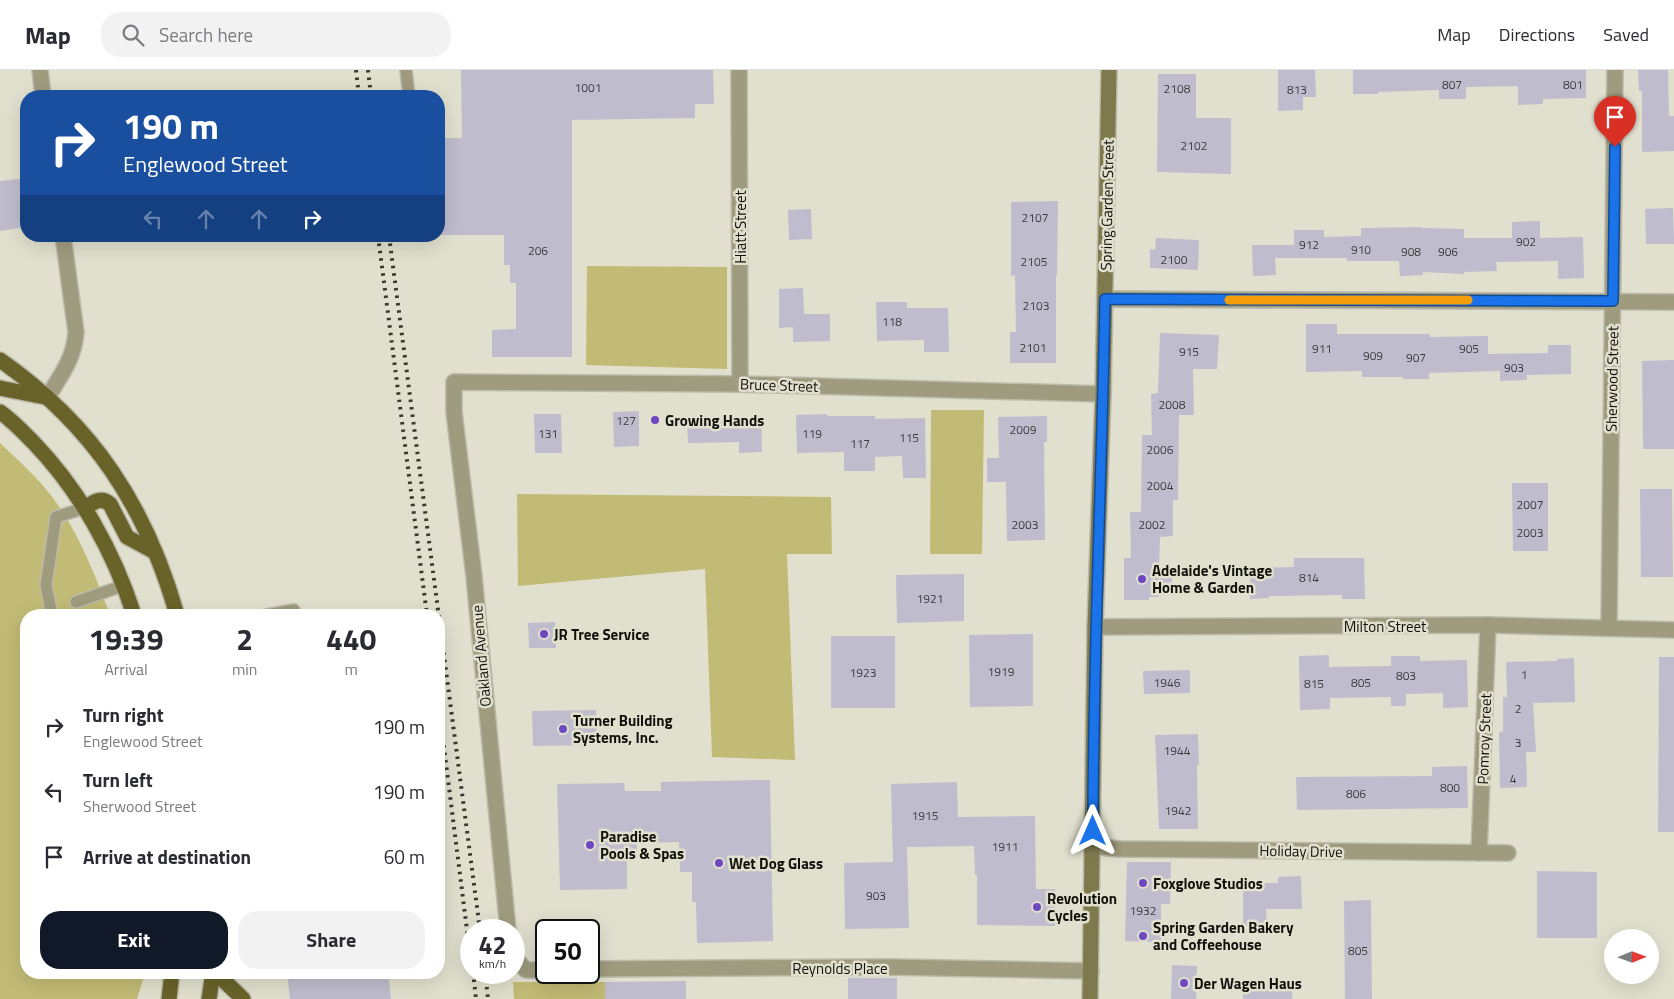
<!DOCTYPE html>
<html lang="en">
<head>
<meta charset="utf-8">
<style>
  body { margin:0; font-family:"Titillium Web",sans-serif; background:#f2f2f3; color:#2b2b33; height:100vh; display:flex; flex-direction:column; font-size:19px; white-space:nowrap }
  * { box-sizing:border-box; margin:0 }
  p { font-size:16px; color:#7c7c81 }
  .icon { flex:none; width:28px; height:28px; fill:none; stroke:currentColor; stroke-width:2; stroke-linecap:round; stroke-linejoin:round }
  .map { position:relative; flex:1; overflow:hidden }
  .drawer { position:absolute; left:20px; top:539px; width:425px; height:370px; display:flex; flex-direction:column; background:#fff; border-radius:20px; box-shadow:0 5px 20px #0002 }
  .drawer>* { flex:none }
  .guide { position:absolute; left:20px; top:20px; width:425px; height:152px; border-radius:20px; box-shadow:0 5px 20px #0002; background:#1a4fa0; color:#fff; overflow:hidden }
  .needle { width:32px; rotate:89deg }
  .controls { position:absolute; left:1604px; top:859px; display:grid; gap:10px }
  .controls a { display:grid; place-items:center; width:55px; height:55px; border-radius:50%; background:#fff; box-shadow:0 5px 20px #0002; font-size:25px }
  .speed { position:absolute; left:460px; top:849px; display:flex; gap:10px; font-size:25px; font-weight:700; text-align:center }
  .speed>* { display:grid; place-content:center; width:65px; height:65px; border-radius:50%; background:#fff; box-shadow:0 5px 20px #0002; line-height:1 }
  .speed small { font-size:12px; font-weight:400 }
  .speed .limit { border:2px solid #111; border-radius:8px; background:#fff; color:#111 }
  .pin { position:absolute; display:grid; place-items:center; width:42px; height:42px; color:#fff; margin:-51px -21px; border-radius:50% 50% 50% 0; rotate:-45deg; box-shadow:0 0 5px #0007 }
  .pin .icon { rotate:45deg }
  .me { position:absolute; width:55px; margin:-28px; rotate:0deg; stroke-linejoin:round; filter:drop-shadow(0 0 4px #0008) }
  .turn { display:flex; align-items:center; gap:18px; height:105px; padding:0 20px; font-size:22px }
  .turn .icon { width:65px; height:65px; stroke-width:2.5 }
  .turn b { display:block; font-size:35px; line-height:42px }
  .lanes { display:flex; align-items:center; height:48px; padding:0 20px; background:#0003; justify-content:center; gap:25px; direction:ltr }
  .lanes .off { opacity:.35 }
  .eta { display:flex; justify-content:space-evenly; align-items:center; height:85px; text-align:center }
  .eta b { font-size:30px; font-weight:700; line-height:35px }
  .primary-button { display:flex; gap:10px; margin-top:auto; padding:10px 20px }
  .primary-button a { flex:1; height:58px; border-radius:20px; background:#111827; color:#fff; font-size:20px; font-weight:700; line-height:58px; text-align:center }
  .primary-button a+a { background:#f2f2f3; color:#2b2b33 }
  ul { padding:0; list-style:none }
  li { display:flex; align-items:center; gap:15px; height:65px; padding:0 20px }
  li div { flex:1 }
  li b { display:block; font-size:19px }
  li em { font-style:normal }
  header { display:flex; align-items:center; gap:30px; box-sizing:border-box; height:70px; padding:0 25px; background:#fff; border-bottom:1px solid #e1e1e2 }
  header strong { font-size:24px }
  nav { display:flex; gap:28px; margin-inline-start:auto; font-size:18px }
  .search { width:350px; height:45px; background:#f2f2f3; display:flex; align-items:center; gap:12px; box-sizing:border-box; padding:0 18px; border-radius:20px; color:#7c7c81; font-size:19px }
  .map>svg:first-child { display:block }
  .green { fill:#c2bb75 }
  .building { fill:#bfbccd }
  .lines { fill:none; stroke-linecap:round; stroke-linejoin:round }
  .service-casing { stroke:#bcbbab; stroke-width:14 }
  .minor-casing { stroke:#bcbbab; stroke-width:18 }
  .secondary-casing { stroke:#bcbbab; stroke-width:18 }
  .primary-casing { stroke:#bcbbab; stroke-width:18 }
  .service { stroke:#9e9b7e; stroke-width:11 }
  .minor { stroke:#9e9b7e; stroke-width:15 }
  .secondary { stroke:#7f7a4e; stroke-width:15 }
  .primary { stroke:#69632a; stroke-width:15 }
  .rail { stroke:#3a3931; stroke-width:4; stroke-dasharray:2.5 5; stroke-linecap:butt }
  .route-casing { stroke:#114b97; stroke-width:12 }
  .route { stroke:#1a73e8; stroke-width:9 }
  .slow { stroke:#f59e0b; stroke-width:9 }
  .poi-dot { fill:#6e48c1; stroke:#e1e0ce; stroke-width:2 }
  .labels { text-anchor:middle; dominant-baseline:central; stroke-width:5; stroke-linejoin:round; paint-order:stroke }
  .number-label { font-size:12px; fill:#3d3c3c }
  .street-label { font-size:15px; fill:#12110b; stroke:#e1e0ce }
  .poi-label { font-size:15px; font-weight:bold; fill:#12110b; stroke:#e1e0ce; text-anchor:start }
</style>
</head>
<body>
<header>
<strong>Map</strong>
<div class="search"><svg class="icon" aria-label="search" viewBox="0 0 24 24"><circle cx="10" cy="10" r="6"/><path d="M15 15l6 6"/></svg>Search here</div>
<nav><a>Map</a><a>Directions</a><a>Saved</a></nav>
</header>
<div class="map">
<svg width="1674" height="929" viewBox="0 0 1674 929">
  <rect width="100%" height="100%" fill="#e1e0ce"/>
  <g class="green">
    <path d="M587,196L727,197V299L586,295Z"/>
    <path d="M931,340H984L982,484H930Z"/>
    <path d="M0,373C18,390 38,408 53,428C79,463 95,505 110,545H26V902L145,903L137,929H0Z"/>
    <path d="M517,424L831,427L832,484H787L795,690L712,687L705,499L518,516Z"/>
    <path d="M513,912H605V929H514Z"/>
  </g>
  <g class="building">
    <path d="M461,0H713L714,34H695V48L572,50V287H492V260L516,259V213H510V195H504V165H440V68H462Z"/>
    <path d="M1278,0H1315L1316,27H1303V40L1278,41Z"/>
    <path d="M1353,0H1586V28L1543,29V34L1518,35V16L1466,17V29H1439V20L1378,22V24H1353Z"/>
    <path d="M1638,0H1668L1669,46H1674V81L1642,82V21H1639Z"/>
    <path d="M1158,4H1196V48H1231V104L1157,102Z"/>
    <path d="M26,108V157L0,161V111Z"/>
    <path d="M1058,131L1057,205H1056V293H1010V262H1016L1015,205L1011,206V132Z"/>
    <path d="M1673,138L1674,174H1646L1645,139Z"/>
    <path d="M811,139L812,169L789,170L788,140Z"/>
    <path d="M1540,151V168L1583,167L1584,208L1558,209V191L1496,192L1497,201L1464,202V204L1423,202V205L1400,206L1399,191H1347V188H1275L1276,205L1253,206L1252,175H1294V160H1324V167L1361,166V158L1422,157V158L1464,159V168H1512V152Z"/>
    <path d="M1156,168L1199,170L1198,200L1150,198V179L1155,180Z"/>
    <path d="M803,218L804,244H830V271L793,272V257L779,258V219Z"/>
    <path d="M876,232H907V238H948L949,282H924V270L877,271Z"/>
    <path d="M1306,254H1337V264H1430V267L1488,266V284L1548,283V275H1571V304L1527,305V310L1500,311V301L1429,303V309H1403V307H1362V301L1306,302Z"/>
    <path d="M1160,263L1219,265L1217,299H1193L1194,345H1179L1178,430H1173V466L1160,467L1159,503L1172,504V523H1159L1158,527H1149V530H1124V488H1131L1130,442H1141L1142,365H1152L1151,324L1158,323Z"/>
    <path d="M1674,290V379H1643L1642,291Z"/>
    <path d="M639,341V376L614,377L613,342Z"/>
    <path d="M534,344H561L562,383H535Z"/>
    <path d="M827,344V346H875V349L925,348L926,408H903L902,386L875,387V401H844V382L797,383L796,345Z"/>
    <path d="M1047,346V372H1044L1045,470L1007,471L1006,412H987V388H999L998,347Z"/>
    <path d="M761,347L762,382L739,383V372L688,373L687,349Z"/>
    <path d="M1512,413H1548V481H1513Z"/>
    <path d="M1640,419H1672L1673,507H1641Z"/>
    <path d="M1294,488H1364L1365,529H1342V525L1269,526V528L1250,529V498L1294,497Z"/>
    <path d="M964,504V551L897,553L896,505Z"/>
    <path d="M555,552L556,578H529L528,553Z"/>
    <path d="M1033,564V636L970,637L969,565Z"/>
    <rect x="831" y="566" width="64" height="72"/>
    <path d="M1329,585V597L1391,596V586H1420V591L1467,590L1468,637L1443,638V623L1406,624V636H1391V627L1330,628V639L1300,640L1299,586Z"/>
    <path d="M1659,587H1674V762H1658Z"/>
    <path d="M1574,588L1575,632L1533,633L1536,682H1526L1527,717L1500,718L1499,662H1503V627H1507L1506,592L1557,591V589Z"/>
    <path d="M1190,600V623L1144,624L1143,601Z"/>
    <path d="M596,640L597,675L533,676L532,641Z"/>
    <path d="M1198,664L1199,695H1197L1198,759H1159L1155,665Z"/>
    <path d="M1467,696L1468,738L1297,740L1296,707L1432,706V697Z"/>
    <path d="M770,710L773,871L697,873L696,832H692V802H680L679,772L637,773V789H627V819L560,820L557,714L624,713L625,721H661V712Z"/>
    <path d="M957,712L958,747L1035,746L1036,819H1055V856L977,855V805H975L974,776L907,777L909,858L845,859L844,793L893,792L891,714Z"/>
    <path d="M1127,792H1171L1170,834H1161V872L1125,871Z"/>
    <path d="M1537,801L1597,802V868H1537Z"/>
    <path d="M1301,806L1302,839H1266L1267,856H1243V813H1278V807Z"/>
    <path d="M1371,830L1372,929H1345L1344,831Z"/>
    <path d="M1172,895L1197,896L1196,929H1171Z"/>
    <path d="M287,902H388L391,929H290Z"/>
    <rect x="848" y="908" width="49" height="21"/>
    <path d="M686,911V929H605V912Z"/>
    <path d="M1243,911L1293,913L1292,929H1243Z"/>
  </g>
  <g class="lines">
    <g class="service-casing">
      <g id="service">
        <path d="M406,0L409,26"/>
        <path d="M76,532L125,515"/>
        <path d="M52,545L46,515L56,447L85,438"/>
        <path d="M267,545L294,540"/>
      </g>
    </g>
    <g class="minor-casing">
      <g id="minor">
        <path d="M40,0L43,26"/>
        <path d="M739,0L740,314"/>
        <path d="M1105,229L1674,232"/>
        <path d="M47,328C61,305 74,289 76,262L63,166"/>
        <path d="M1095,557L1488,555L1674,560"/>
        <path d="M1609,558L1615,0"/>
        <path d="M1093,776L1119,779L1508,783"/>
        <path d="M1479,783L1488,555"/>
        <path d="M508,860L474,506L454,342V312L740,314L1103,324"/>
        <path d="M514,887L526,900H546"/>
        <path d="M589,899L890,897L1091,901"/>
      </g>
    </g>
    <g class="secondary-casing">
      <path id="secondary" d="M1090,929L1095,557L1103,324L1109,0"/>
    </g>
    <g class="primary-casing">
      <g id="primary">
        <path d="M0,290C93,355 146,436 177,545"/>
        <path d="M0,318L45,327"/>
        <path d="M0,342C13,351 23,362 34,373C80,421 114,482 134,545"/>
        <path d="M85,438C93,433 100,426 110,434L127,467L155,482"/>
        <path d="M215,902L243,929"/>
        <path d="M169,929L172,902"/>
        <path d="M209,929L213,902"/>
      </g>
    </g>
    <use href="#service" class="service"/>
    <use href="#minor" class="minor"/>
    <use href="#secondary" class="secondary"/>
    <use href="#primary" class="primary"/>
    <g class="rail">
      <path d="M356,0L359,26"/>
      <path d="M368,0L371,26"/>
      <path d="M378,166L427,545"/>
      <path d="M389,166L480,860"/>
      <path d="M439,638L471,892"/>
      <path d="M473,902L476,929"/>
      <path d="M485,902L488,929"/>
    </g>
  </g>
  <g class="lines">
    <g class="route-casing">
      <path id="route" d="M1093,761C1093,583 1102,406 1105,229L1613,231L1615,77"/>
    </g>
    <use href="#route" class="route"/>
    <path class="slow" d="M1229,230H1468"/>
  </g>
  <g class="poi-dot">
    <circle cx="655" cy="350" r="5"/>
    <circle cx="1142" cy="509" r="5"/>
    <circle cx="544" cy="564" r="5"/>
    <circle cx="563" cy="659" r="5"/>
    <circle cx="590" cy="775" r="5"/>
    <circle cx="719" cy="793" r="5"/>
    <circle cx="1143" cy="813" r="5"/>
    <circle cx="1037" cy="837" r="5"/>
    <circle cx="1143" cy="866" r="5"/>
    <circle cx="1184" cy="913" r="5"/>
  </g>
  <g class="labels">
    <g class="number-label">
      <text x="1452" y="14">807</text>
      <text x="1573" y="14">801</text>
      <text x="588" y="17">1001</text>
      <text x="1177" y="18">2108</text>
      <text x="1297" y="19">813</text>
      <text x="1194" y="75">2102</text>
      <text x="1035" y="147">2107</text>
      <text x="1526" y="171">902</text>
      <text x="1309" y="174">912</text>
      <text x="1361" y="179">910</text>
      <text x="538" y="180">206</text>
      <text x="1411" y="181">908</text>
      <text x="1448" y="181">906</text>
      <text x="1174" y="189">2100</text>
      <text x="1034" y="191">2105</text>
      <text x="1036" y="235">2103</text>
      <text x="892" y="251">118</text>
      <text x="1033" y="277">2101</text>
      <text x="1322" y="278">911</text>
      <text x="1469" y="278">905</text>
      <text x="1189" y="281">915</text>
      <text x="1373" y="285">909</text>
      <text x="1416" y="287">907</text>
      <text x="1514" y="297">903</text>
      <text x="1172" y="334">2008</text>
      <text x="626" y="350">127</text>
      <text x="1023" y="359">2009</text>
      <text x="548" y="363">131</text>
      <text x="812" y="363">119</text>
      <text x="909" y="367">115</text>
      <text x="860" y="373">117</text>
      <text x="1160" y="379">2006</text>
      <text x="1160" y="415">2004</text>
      <text x="1530" y="434">2007</text>
      <text x="1025" y="454">2003</text>
      <text x="1152" y="454">2002</text>
      <text x="1530" y="462">2003</text>
      <text x="1309" y="507">814</text>
      <text x="930" y="528">1921</text>
      <text x="1001" y="601">1919</text>
      <text x="863" y="602">1923</text>
      <text x="1524" y="604">1</text>
      <text x="1406" y="605">803</text>
      <text x="1167" y="612">1946</text>
      <text x="1361" y="612">805</text>
      <text x="1314" y="613">815</text>
      <text x="1518" y="638">2</text>
      <text x="1518" y="672">3</text>
      <text x="1177" y="680">1944</text>
      <text x="1513" y="708">4</text>
      <text x="1450" y="717">800</text>
      <text x="1356" y="723">806</text>
      <text x="1178" y="740">1942</text>
      <text x="925" y="745">1915</text>
      <text x="1005" y="776">1911</text>
      <text x="876" y="825">903</text>
      <text x="1143" y="840">1932</text>
      <text x="1358" y="880">805</text>
    </g>
    <g class="street-label">
      <text transform="translate(1107 135) rotate(-89)">Spring Garden Street</text>
      <text transform="translate(740 157) rotate(-90)">Hiatt Street</text>
      <text transform="translate(1612 309) rotate(-89)">Sherwood Street</text>
      <text transform="translate(779 315) rotate(2)">Bruce Street</text>
      <text x="1385" y="556">Milton Street</text>
      <text transform="translate(481 586) rotate(-95)">Oakland Avenue</text>
      <text transform="translate(1484 669) rotate(-88)">Pomroy Street</text>
      <text transform="translate(1301 781) rotate(1)">Holiday Drive</text>
      <text x="840" y="898">Reynolds Place</text>
    </g>
    <g class="poi-label">
      <text x="665" y="350">Growing Hands</text>
      <text x="1152" y="500">Adelaide's Vintage<tspan x="1152" dy="17">Home &amp; Garden</tspan></text>
      <text x="554" y="564">JR Tree Service</text>
      <text x="573" y="650">Turner Building<tspan x="573" dy="17">Systems, Inc.</tspan></text>
      <text x="600" y="766">Paradise<tspan x="600" dy="17">Pools &amp; Spas</tspan></text>
      <text x="729" y="793">Wet Dog Glass</text>
      <text x="1153" y="813">Foxglove Studios</text>
      <text x="1047" y="828">Revolution<tspan x="1047" dy="17">Cycles</tspan></text>
      <text x="1153" y="857">Spring Garden Bakery<tspan x="1153" dy="17">and Coffeehouse</tspan></text>
      <text x="1194" y="913">Der Wagen Haus</text>
    </g>
  </g>
</svg>
<div class="controls">
<a><svg class="needle" viewBox="-14 -14 28 28"><path d="M0-13l5 13h-10z" fill="#e53935"/><path d="M0 13l5-13h-10z" fill="#7c7c81"/></svg></a>
</div>
<div class="speed"><div>42<small>km/h</small></div><div class="limit">50</div></div>
<div class="pin" style="left:1615px;top:77px;background:#d93025"><svg class="icon" aria-label="arrive" viewBox="0 0 24 24"><path d="M6 21V4h12l-3 4 3 4H6"/></svg></div>
<svg class="me" style="left:1093px;top:761px" viewBox="-20 -20 40 40"><path d="M0-17L14 15 0 8-14 15z" fill="#1a73e8" stroke="#fff" stroke-width="4"/></svg>
<div class="guide">
<div class="turn"><svg class="icon" aria-label="right" viewBox="0 0 24 24"><path d="M7 20v-9h11M14 6l5 5-5 5"/></svg><div><b>190 m</b>Englewood Street</div></div>
<div class="lanes"><svg class="icon off" aria-label="left" viewBox="0 0 24 24"><path d="M17 20v-9H6M10 6l-5 5 5 5"/></svg><svg class="icon off" aria-label="ahead" viewBox="0 0 24 24"><path d="M12 20V5M6 11l6-6 6 6"/></svg><svg class="icon off" aria-label="ahead" viewBox="0 0 24 24"><path d="M12 20V5M6 11l6-6 6 6"/></svg><svg class="icon" aria-label="right" viewBox="0 0 24 24"><path d="M7 20v-9h11M14 6l5 5-5 5"/></svg></div>
</div>
<section class="drawer">
<div class="eta">
<div><b>19:39</b><p>Arrival</p></div>
<div><b>2</b><p>min</p></div>
<div><b>440</b><p>m</p></div>
</div>
<ul>
<li><svg class="icon" aria-label="right" viewBox="0 0 24 24"><path d="M7 20v-9h11M14 6l5 5-5 5"/></svg><div><b>Turn right</b><p>Englewood Street</p></div><em>190 m</em></li>
<li><svg class="icon" aria-label="left" viewBox="0 0 24 24"><path d="M17 20v-9H6M10 6l-5 5 5 5"/></svg><div><b>Turn left</b><p>Sherwood Street</p></div><em>190 m</em></li>
<li><svg class="icon" aria-label="arrive" viewBox="0 0 24 24"><path d="M6 21V4h12l-3 4 3 4H6"/></svg><div><b>Arrive at destination</b></div><em>60 m</em></li>
</ul>
<div class="primary-button"><a>Exit</a><a>Share</a></div>
</section>
</div>
</body>
</html>
